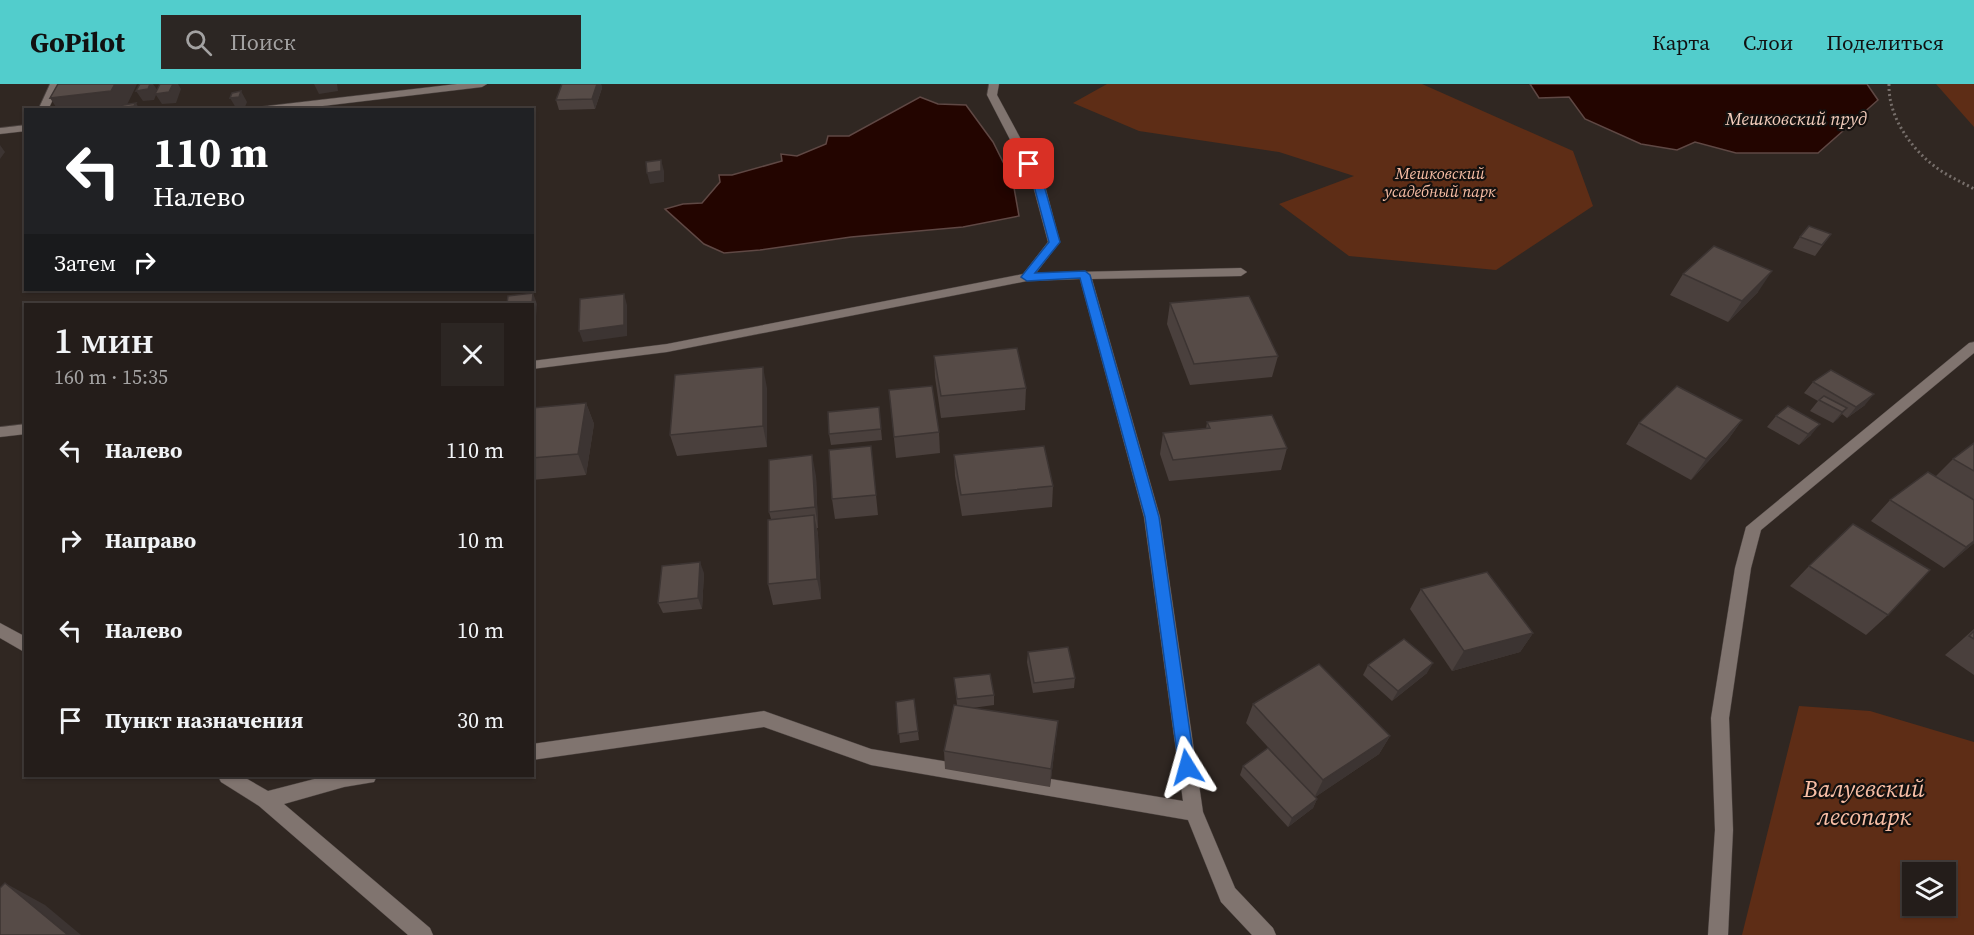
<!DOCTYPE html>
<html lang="ru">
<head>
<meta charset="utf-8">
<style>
  body { margin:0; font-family:"Source Serif 4",serif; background:#2c2623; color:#f1f3f6; height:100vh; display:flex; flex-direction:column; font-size:22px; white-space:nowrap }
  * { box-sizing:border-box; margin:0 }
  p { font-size:20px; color:#a3a2a2 }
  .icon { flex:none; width:33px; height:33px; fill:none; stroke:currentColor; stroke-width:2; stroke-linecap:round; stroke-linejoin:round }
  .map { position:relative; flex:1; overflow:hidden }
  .details { position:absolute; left:24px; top:219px; width:510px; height:474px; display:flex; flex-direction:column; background:#241d1a; border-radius:0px; box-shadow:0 2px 4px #0004,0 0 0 2px #413b39 }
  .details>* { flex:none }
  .hud { position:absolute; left:24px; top:24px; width:510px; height:183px; border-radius:0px; box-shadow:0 2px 4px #0004,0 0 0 2px #413b39; background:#202124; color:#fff; overflow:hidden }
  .controls { position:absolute; left:1902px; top:778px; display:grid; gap:12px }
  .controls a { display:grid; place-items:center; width:54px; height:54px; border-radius:0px; background:#241d1a; box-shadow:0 2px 4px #0004,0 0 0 2px #413b39; font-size:30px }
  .pin { position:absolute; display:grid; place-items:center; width:51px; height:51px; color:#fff; margin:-26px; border-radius:12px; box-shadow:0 3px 9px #0006 }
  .me { position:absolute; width:66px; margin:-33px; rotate:352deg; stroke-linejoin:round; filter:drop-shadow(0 0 4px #0008) }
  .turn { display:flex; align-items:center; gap:21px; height:126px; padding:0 30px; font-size:27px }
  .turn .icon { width:78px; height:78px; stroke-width:2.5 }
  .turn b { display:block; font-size:42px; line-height:51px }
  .then { display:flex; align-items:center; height:57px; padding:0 30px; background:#0003; gap:12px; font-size:22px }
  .round { display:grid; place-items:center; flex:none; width:63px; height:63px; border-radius:0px; background:#2c2623 }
  .headline { display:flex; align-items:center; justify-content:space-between; height:102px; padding:0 30px }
  h1 { font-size:36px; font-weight:600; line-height:45px }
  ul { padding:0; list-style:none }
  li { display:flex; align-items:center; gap:18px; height:90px; padding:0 30px }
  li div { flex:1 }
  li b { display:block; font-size:22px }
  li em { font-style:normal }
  header { display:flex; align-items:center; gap:36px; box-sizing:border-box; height:84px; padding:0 30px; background:#52cdcc; color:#111 }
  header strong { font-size:28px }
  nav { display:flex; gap:33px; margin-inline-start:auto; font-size:21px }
  .search { width:420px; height:54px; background:#2c2623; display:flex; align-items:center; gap:15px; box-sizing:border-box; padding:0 21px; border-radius:0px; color:#a3a2a2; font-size:22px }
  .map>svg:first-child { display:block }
  .green { fill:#5e2d16; fill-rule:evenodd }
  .water { fill:#230500; stroke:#5f4844; stroke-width:1.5 }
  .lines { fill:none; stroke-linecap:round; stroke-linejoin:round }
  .minor-casing { stroke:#4a423f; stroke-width:1 }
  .path { stroke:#776f6b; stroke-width:3; stroke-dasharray:2 3; stroke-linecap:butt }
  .minor { fill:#80746f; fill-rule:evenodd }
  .wall { fill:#4a403d }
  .shaded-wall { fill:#3c3432 }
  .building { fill:#564b47; stroke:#3c3432; stroke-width:1.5 }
  .route { fill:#1a73e8; stroke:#114b97; stroke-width:1.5 }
  .labels { text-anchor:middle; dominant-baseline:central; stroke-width:4.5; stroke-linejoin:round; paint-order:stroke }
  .far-park-label { font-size:16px; font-style:italic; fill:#f9bfa6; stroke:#15110f }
  .far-water-label { font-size:18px; font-style:italic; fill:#f4cdbc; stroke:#15110f }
  .near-park-label { font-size:24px; font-style:italic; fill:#f9bfa6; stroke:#15110f }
</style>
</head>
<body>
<header>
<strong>GoPilot</strong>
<div class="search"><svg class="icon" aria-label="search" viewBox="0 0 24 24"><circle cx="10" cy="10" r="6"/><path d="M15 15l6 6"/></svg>Поиск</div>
<nav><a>Карта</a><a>Слои</a><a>Поделиться</a></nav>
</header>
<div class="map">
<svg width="1974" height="851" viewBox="0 0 1974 851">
  <rect width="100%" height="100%" fill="#302722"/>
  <g class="green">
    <path d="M1107,0H1422L1573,67L1593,122L1496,186L1349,172L1279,120L1354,92L1279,68L1139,47L1073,19Z"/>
    <path d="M1936,0H1974V43Z"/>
    <path d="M1799,622L1870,627L1974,658V851H1742ZM1912,789H1946V822H1912Z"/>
  </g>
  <g class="water">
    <path d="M1530,0H1867L1878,16L1818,69H1736L1695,58L1677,66L1641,60L1585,35L1569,13L1539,14Z"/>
    <path d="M920,13L938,20L966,21L993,58L1013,98L1019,132L963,143L851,153L760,166L724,169L704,160L665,125L683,120L702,119L720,98L719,91H732L782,77L781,70L797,72L826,60L828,52H849Z"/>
  </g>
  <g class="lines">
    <g class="minor-casing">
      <g id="minor">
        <path d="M50,0H60L48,26H38Z"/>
        <path d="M457,0H487L482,3L289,26H254L259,23Z"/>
        <path d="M989,0H999L997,11L1044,98L1060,158L1036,189L1241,184L1247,188L1241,192L1092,195L1160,433L1203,728L1235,804L1273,844L1276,851H1252L1221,818L1188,736L871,681L764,643L532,676V660L764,627L871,665L1183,717L1144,433L1080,195L1027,197L667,268L532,285V277L667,260L1023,190L1048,158L1032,98L987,11Z"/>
        <path d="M26,41V47L0,50V44Z"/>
        <path d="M1974,258V269L1761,446L1751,484L1729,634L1733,746L1728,851H1708L1715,746L1711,634L1735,484L1746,443L1969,259Z"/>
        <path d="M26,340V350L0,353V343Z"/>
        <path d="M0,539L26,553V569L0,554Z"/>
        <path d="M218,692H242L268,707L326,692H377L374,698L344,703L284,720L430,844L433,851H408L259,722L221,698Z"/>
      </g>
    </g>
    <path class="path" d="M1889,0C1888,31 1909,62 1933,81C1945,91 1960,97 1974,105"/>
    <use href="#minor" class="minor"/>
  </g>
  <g class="wall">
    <path d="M562,0H601L602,4L595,25L559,26L556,16Z"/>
    <path d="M1831,150L1815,172L1793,164L1800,153Z"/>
    <path d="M1683,190L1758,208L1728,238L1670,211Z"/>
    <path d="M1170,219L1278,272L1272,293L1190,301L1167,240Z"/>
    <path d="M934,272L1026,304L1025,326L941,334L935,293Z"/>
    <path d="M1813,298L1865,321L1847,334L1842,330L1833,339L1810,327L1818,317L1804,309Z"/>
    <path d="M767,304V363L677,372L670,351Z"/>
    <path d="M889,306L939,348L940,369L896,374Z"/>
    <path d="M586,319L594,340L586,391L532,396V324Z"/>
    <path d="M879,323L882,356L831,361L829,350Z"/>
    <path d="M1776,332L1811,351L1799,361L1767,343Z"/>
    <path d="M1742,336L1727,357L1691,396L1626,360L1639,339Z"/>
    <path d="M1207,338L1287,364L1281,386L1169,397L1160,370L1163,349L1206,345Z"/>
    <path d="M1974,359V459L1944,484L1871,437L1890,416L1935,393L1953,375Z"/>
    <path d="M871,362L878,431L835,435L832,415Z"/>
    <path d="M954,371L1053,402L1052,423L962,432L955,392Z"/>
    <path d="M816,392L818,444H817L818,451L821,515L773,521L768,500L771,435L769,428Z"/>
    <path d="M1809,482L1888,531L1866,551L1790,502Z"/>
    <path d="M704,489L702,525L663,529L658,519Z"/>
    <path d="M1421,505L1533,549L1520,568L1452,587L1410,525Z"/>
    <path d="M1974,545V591L1945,571Z"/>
    <path d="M1028,568L1075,594L1074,604L1033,609L1027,578Z"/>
    <path d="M1368,581L1427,589L1392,617L1363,591Z"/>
    <path d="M954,594L994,611V621L972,624L1058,637L1050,703L945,685L944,667L957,621Z"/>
    <path d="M914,615L919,656L900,659L896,618Z"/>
    <path d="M1253,620L1390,652L1379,670L1315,713L1317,715L1313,724L1288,743L1240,691L1243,682L1277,673L1246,639Z"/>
  </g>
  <g class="shaded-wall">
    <path d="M115,0H137L126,23L136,19L140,26H58L50,14Z"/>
    <path d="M150,0H153L158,7L173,0H178L181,5L176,19L162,20L156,11L154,16L143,17L136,7Z"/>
    <path d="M314,0H337L338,7L319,10Z"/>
    <path d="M597,0H601L602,4L595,25L592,15Z"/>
    <path d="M241,7L247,18L245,23L236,24L230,14Z"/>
    <path d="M0,61L5,68L0,75Z"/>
    <path d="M661,76L664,87V98L650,100L647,89Z"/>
    <path d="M1772,187L1758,208L1728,238L1742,217Z"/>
    <path d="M533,209L537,220L535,245L532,246V220Z"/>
    <path d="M624,210L627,221V252L583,258L579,247Z"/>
    <path d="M763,283L767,304V363L763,342Z"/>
    <path d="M1874,310L1865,321L1847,334L1856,323Z"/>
    <path d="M586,319L594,340L586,391L578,370Z"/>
    <path d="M1847,324L1838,335L1833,339L1842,328Z"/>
    <path d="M1742,336L1727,357L1691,396L1706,375Z"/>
    <path d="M1820,340L1811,351L1799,361L1808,350Z"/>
    <path d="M812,371L816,392L818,444L815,423Z"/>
    <path d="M814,431L818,451L821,515L817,495Z"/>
    <path d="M1974,457V459L1944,484L1966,463Z"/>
    <path d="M700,478L704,489L702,525L698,514Z"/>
    <path d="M1533,549L1520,568L1452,587L1464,567Z"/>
    <path d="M1433,579L1427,589L1392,617L1398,607Z"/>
    <path d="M1058,637L1056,655L1050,703L1051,685Z"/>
    <path d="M1390,652L1379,670L1314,714L1323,696Z"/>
    <path d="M1317,715L1313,724L1288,743L1292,734Z"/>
    <path d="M5,799L45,821L81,851H68Z"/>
  </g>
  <g class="building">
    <path d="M58,0H115L111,7L50,14Z"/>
    <path d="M140,0H150L148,5L136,7Z"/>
    <path d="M160,0H173L169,8L155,10Z"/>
    <path d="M562,0H597L592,15L556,16Z"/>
    <path d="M241,7L239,13L230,14L232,9Z"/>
    <path d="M136,19L134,22L121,24L123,21Z"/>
    <path d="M661,76V87L647,89L646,78Z"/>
    <path d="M1809,142L1831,150L1822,161L1800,153Z"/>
    <path d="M1714,162L1772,187L1742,217L1683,190Z"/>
    <path d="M533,209L532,220H507L508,212Z"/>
    <path d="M624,210V241L579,247L580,215Z"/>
    <path d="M1249,212L1278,272L1194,280L1170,219Z"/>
    <path d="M1017,264L1026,304L941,312L934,272Z"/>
    <path d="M763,283V342L670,351L675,291Z"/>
    <path d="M1831,286L1874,310L1856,323L1813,298Z"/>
    <path d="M932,302L939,348L894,353L889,306Z"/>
    <path d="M1677,302L1742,336L1706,375L1639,339Z"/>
    <path d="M1824,312L1847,324L1842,328L1819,316Z"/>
    <path d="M586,319L578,370L532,374V324Z"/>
    <path d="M1788,322L1820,340L1808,350L1776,332Z"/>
    <path d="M879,323L881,345L829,350L828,328Z"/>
    <path d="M1272,331L1287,364L1173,376L1163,349L1210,344L1207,338Z"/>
    <path d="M1974,359V387L1953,375Z"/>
    <path d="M871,362L876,411L832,415L829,366Z"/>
    <path d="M1044,362L1053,402L961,411L954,371Z"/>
    <path d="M812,371L815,423L769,428V376Z"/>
    <path d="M1928,388L1974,416V457L1966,463L1890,416Z"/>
    <path d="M814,431L817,495L768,500V436Z"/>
    <path d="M1853,440L1930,486L1888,531L1809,482Z"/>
    <path d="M700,478L698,514L658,519L662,482Z"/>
    <path d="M1487,488L1533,549L1464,567L1421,505Z"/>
    <path d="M1974,547V555L1969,552Z"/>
    <path d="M1404,555L1433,579L1398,607L1368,581Z"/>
    <path d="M1068,563L1075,594L1034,599L1028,568Z"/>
    <path d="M1319,580L1390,652L1323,696L1253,620Z"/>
    <path d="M990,590L994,611L957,615L954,594Z"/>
    <path d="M914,615L918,647L898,650L896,618Z"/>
    <path d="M954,621L1058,637L1051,685L944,667Z"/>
    <path d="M1268,664L1317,715L1292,734L1243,682Z"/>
    <path d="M5,799L68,851H0V804Z"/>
  </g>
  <path class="route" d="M1026,78H1032L1043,98L1060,158L1035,189L1085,187L1090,191L1159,433L1195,683L1193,688L1187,690L1181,688L1179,683L1145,433L1080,194L1027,197L1021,193L1049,158L1033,98L1024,80Z"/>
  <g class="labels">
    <g class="far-park-label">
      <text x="1440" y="89">Мешковский<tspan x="1440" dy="18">усадебный парк</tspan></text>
    </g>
    <g class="far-water-label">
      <text x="1796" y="34">Мешковский пруд</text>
    </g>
    <g class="near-park-label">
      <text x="1864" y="704">Валуевский<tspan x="1864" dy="28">лесопарк</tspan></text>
    </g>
  </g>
</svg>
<div class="controls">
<a><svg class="icon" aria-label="layers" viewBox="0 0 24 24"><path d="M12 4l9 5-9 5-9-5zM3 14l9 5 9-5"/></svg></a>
</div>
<div class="pin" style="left:1029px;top:80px;background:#d93025"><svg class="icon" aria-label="arrive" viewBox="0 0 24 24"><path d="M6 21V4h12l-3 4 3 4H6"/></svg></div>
<svg class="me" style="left:1187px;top:683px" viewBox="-20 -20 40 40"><path d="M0-17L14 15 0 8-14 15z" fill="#1a73e8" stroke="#fff" stroke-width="4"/></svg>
<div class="hud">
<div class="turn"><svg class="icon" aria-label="left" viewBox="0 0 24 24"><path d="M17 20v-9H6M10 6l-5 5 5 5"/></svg><div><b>110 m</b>Налево</div></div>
<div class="then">Затем<svg class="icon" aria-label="right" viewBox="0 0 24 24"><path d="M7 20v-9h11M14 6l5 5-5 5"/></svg></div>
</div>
<section class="details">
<div class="headline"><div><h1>1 мин</h1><p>160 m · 15:35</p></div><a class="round"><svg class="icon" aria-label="close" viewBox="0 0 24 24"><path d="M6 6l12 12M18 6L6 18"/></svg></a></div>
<ul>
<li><svg class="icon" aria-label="left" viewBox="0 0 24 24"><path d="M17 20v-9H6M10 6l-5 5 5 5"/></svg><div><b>Налево</b></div><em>110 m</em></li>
<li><svg class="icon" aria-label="right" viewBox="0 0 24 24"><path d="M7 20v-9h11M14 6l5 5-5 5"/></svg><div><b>Направо</b></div><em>10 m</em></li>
<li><svg class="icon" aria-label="left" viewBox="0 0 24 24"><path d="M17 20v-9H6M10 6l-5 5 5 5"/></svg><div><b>Налево</b></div><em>10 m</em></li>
<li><svg class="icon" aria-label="arrive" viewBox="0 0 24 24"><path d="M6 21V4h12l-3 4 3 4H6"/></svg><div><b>Пункт назначения</b></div><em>30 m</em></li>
</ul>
</section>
</div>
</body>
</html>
